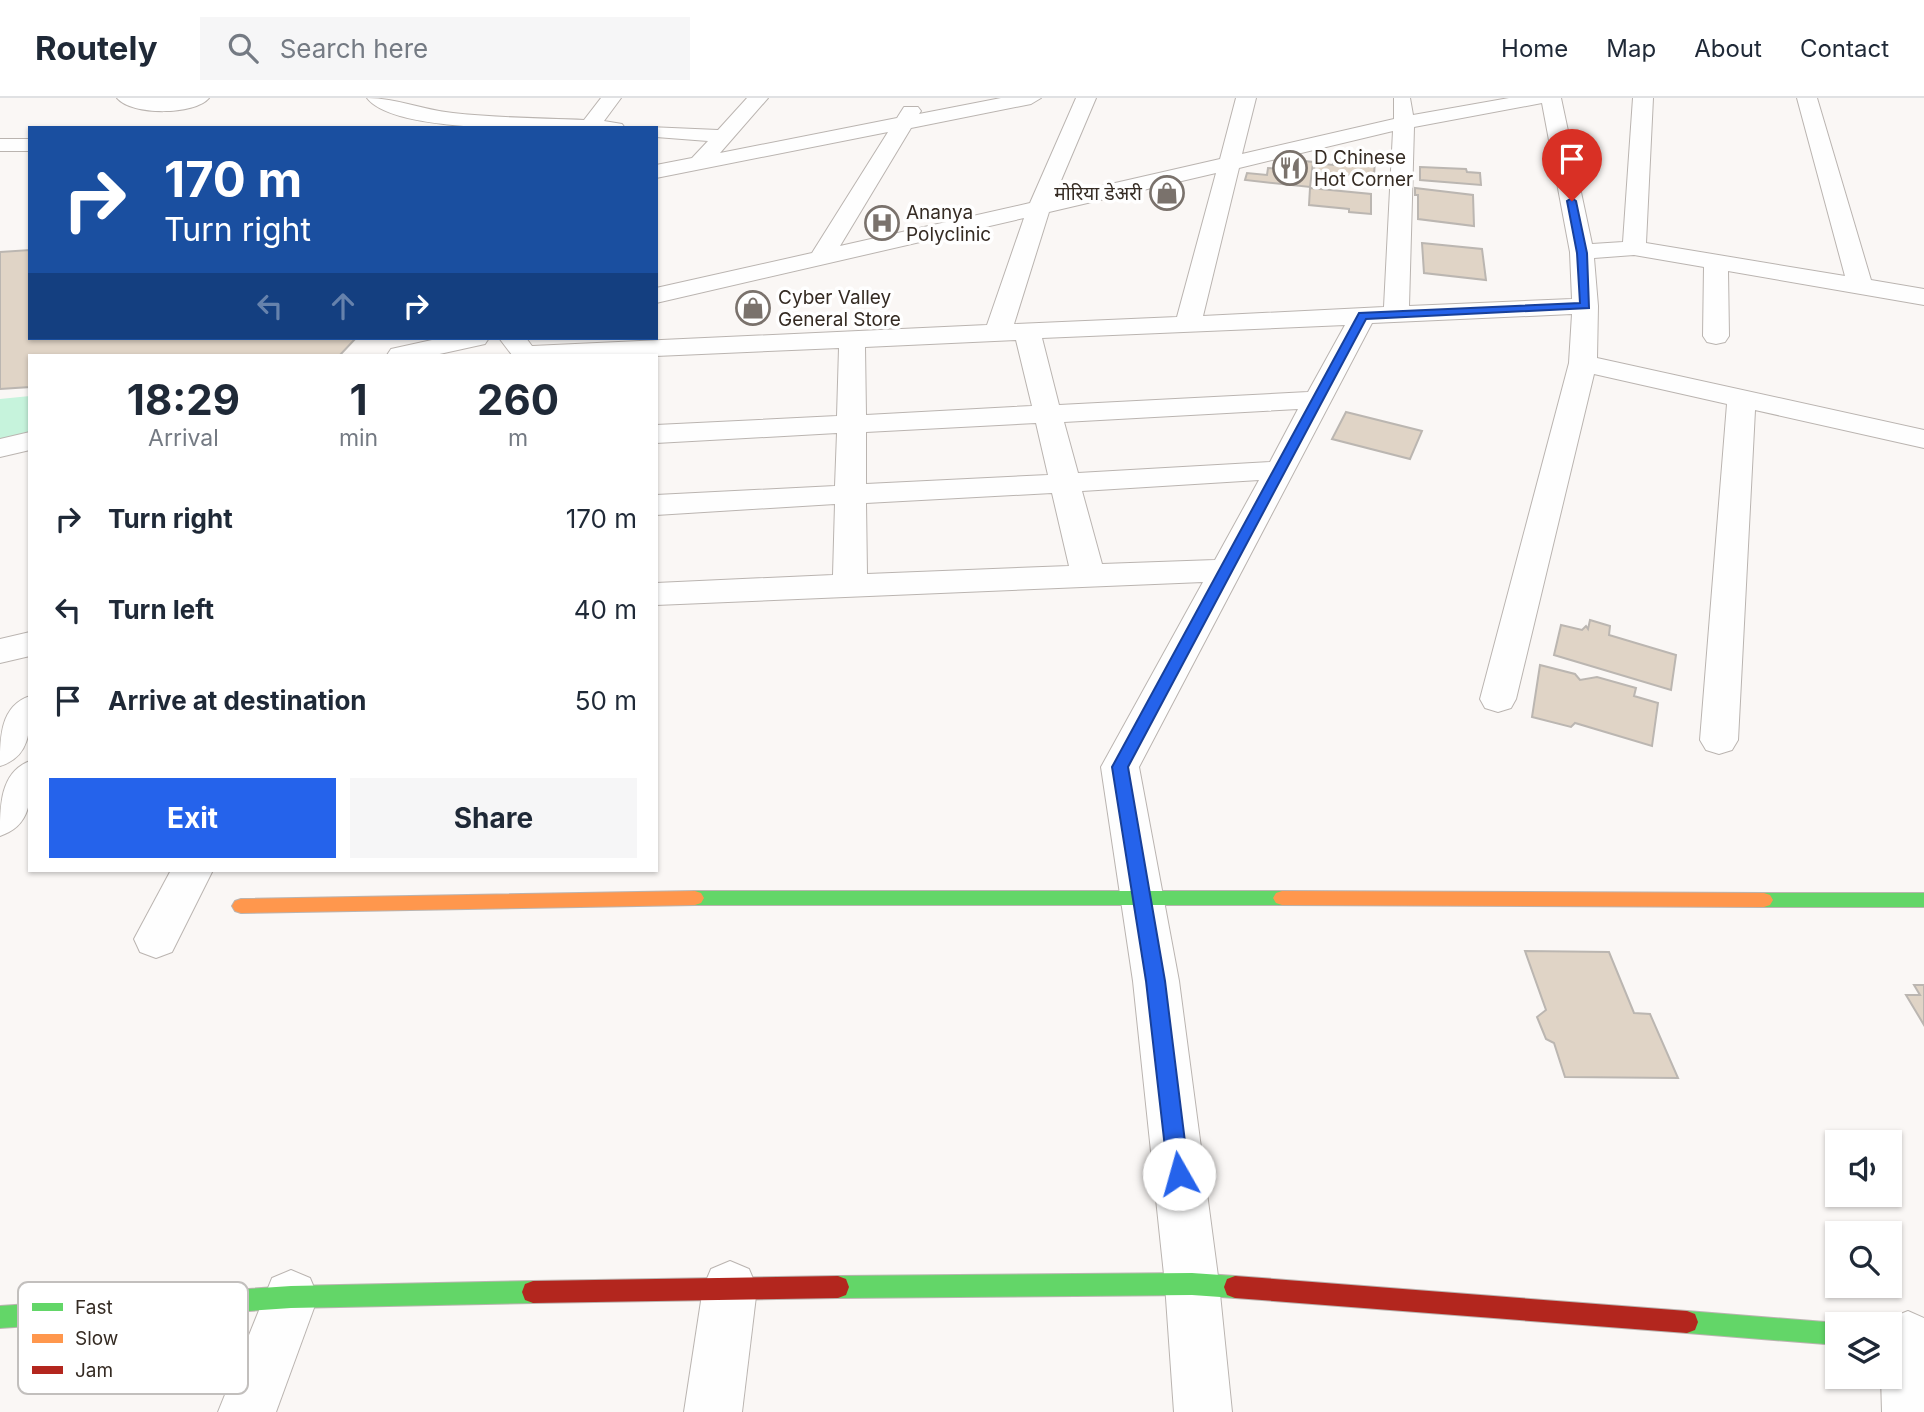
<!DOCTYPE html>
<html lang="en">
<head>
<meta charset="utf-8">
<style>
  body { margin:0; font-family:Inter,"Noto Sans Devanagari",sans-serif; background:#f6f6f7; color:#1f2937; height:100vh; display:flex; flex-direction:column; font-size:26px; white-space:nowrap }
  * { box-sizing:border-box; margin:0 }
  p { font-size:23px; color:#747a83 }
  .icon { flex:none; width:38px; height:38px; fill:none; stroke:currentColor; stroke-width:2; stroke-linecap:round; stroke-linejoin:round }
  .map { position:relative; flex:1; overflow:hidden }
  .panel { position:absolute; left:28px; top:256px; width:630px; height:518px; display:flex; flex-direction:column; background:#fff; border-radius:0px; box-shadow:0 2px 5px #0004 }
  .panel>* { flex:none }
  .top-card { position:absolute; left:28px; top:28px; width:630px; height:214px; border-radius:0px; box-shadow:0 2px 5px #0004; background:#1a4fa0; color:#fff; overflow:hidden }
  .buttons { position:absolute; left:1825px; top:1032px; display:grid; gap:14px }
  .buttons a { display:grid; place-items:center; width:77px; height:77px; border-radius:0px; background:#fff; box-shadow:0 2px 5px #0004; font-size:35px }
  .pin { position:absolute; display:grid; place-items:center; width:60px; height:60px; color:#fff; margin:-72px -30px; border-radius:50% 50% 50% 0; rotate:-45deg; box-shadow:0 0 7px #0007 }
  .pin .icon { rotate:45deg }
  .me { position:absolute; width:77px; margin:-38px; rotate:353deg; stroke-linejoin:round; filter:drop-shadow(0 0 5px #0008) }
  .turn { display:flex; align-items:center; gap:24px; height:147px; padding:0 21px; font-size:32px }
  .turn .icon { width:91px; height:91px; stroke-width:2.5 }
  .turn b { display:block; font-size:49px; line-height:60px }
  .lanes { display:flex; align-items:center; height:66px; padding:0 21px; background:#0003; justify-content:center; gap:35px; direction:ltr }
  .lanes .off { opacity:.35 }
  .eta { display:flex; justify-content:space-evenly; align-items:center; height:119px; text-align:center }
  .eta b { font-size:42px; font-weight:700; line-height:49px }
  .action { display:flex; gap:14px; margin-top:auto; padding:14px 21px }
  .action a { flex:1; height:80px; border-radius:0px; background:#2563eb; color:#fff; font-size:28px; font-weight:700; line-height:80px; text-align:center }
  .action a+a { background:#f6f6f7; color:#1f2937 }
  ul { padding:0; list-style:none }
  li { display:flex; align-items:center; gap:21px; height:91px; padding:0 21px }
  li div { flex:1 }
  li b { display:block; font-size:26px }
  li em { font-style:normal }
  header { display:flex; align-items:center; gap:42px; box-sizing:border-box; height:98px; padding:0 35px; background:#fff; border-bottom:2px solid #e0e1e3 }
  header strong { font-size:33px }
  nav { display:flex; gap:38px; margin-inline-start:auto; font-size:24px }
  .search { width:490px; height:63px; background:#f6f6f7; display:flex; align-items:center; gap:18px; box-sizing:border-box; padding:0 24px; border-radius:0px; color:#747a83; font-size:26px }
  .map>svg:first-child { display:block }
  .green { fill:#c6f3dc }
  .building { fill:#e0d4c6; stroke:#bbb6b1; stroke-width:2 }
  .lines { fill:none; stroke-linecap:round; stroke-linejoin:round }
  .street-casing { stroke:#bab4b0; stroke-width:2 }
  .fast-casing { stroke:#bab4b0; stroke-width:2 }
  .slow-casing { stroke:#bab4b0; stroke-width:2 }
  .jam-casing { stroke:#bab4b0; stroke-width:2 }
  .street { fill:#fefefe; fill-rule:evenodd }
  .fast { fill:#63d668; fill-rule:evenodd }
  .slow { fill:#ff974d; fill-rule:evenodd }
  .jam { fill:#b3261e; fill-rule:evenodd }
  .route { fill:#2563eb; stroke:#184099; stroke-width:2 }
  .labels { text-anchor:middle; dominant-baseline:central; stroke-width:7; stroke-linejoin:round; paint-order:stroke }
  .far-poi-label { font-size:19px; fill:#352b23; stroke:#fff; text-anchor:start }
  .key { fill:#fff; stroke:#c2bfbd; stroke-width:2 }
  .key-label { font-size:19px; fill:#352b23 }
</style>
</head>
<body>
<header>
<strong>Routely</strong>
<div class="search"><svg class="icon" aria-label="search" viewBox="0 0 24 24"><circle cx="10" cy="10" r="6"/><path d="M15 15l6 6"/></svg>Search here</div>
<nav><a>Home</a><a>Map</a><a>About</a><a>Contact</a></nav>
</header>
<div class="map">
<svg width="1924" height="1314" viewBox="0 0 1924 1314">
  <rect width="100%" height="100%" fill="#faf7f5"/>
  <path class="green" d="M30,298V335L0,341V301Z"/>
  <g class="building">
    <path d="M1351,58L1375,59L1374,80L1314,73L1315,65L1333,67L1334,60L1350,62Z"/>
    <path d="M1285,61L1313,64L1310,89L1245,82L1247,75L1267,77L1268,70L1283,71Z"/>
    <path d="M1420,69L1466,71L1467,74L1480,75L1481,87L1420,82Z"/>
    <path d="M1310,90L1371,96V116L1349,114V111L1309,107Z"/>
    <path d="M1415,90L1473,97L1474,128L1418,121V97H1415Z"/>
    <path d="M1422,145L1482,151L1486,182L1424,175Z"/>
    <path d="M30,152V240H356L340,257H30V289L0,291V154Z"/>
    <path d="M1346,314L1422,333L1410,361L1332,341Z"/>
    <path d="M1590,522L1610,528L1609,537L1676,557L1671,592L1554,557L1561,527L1582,532L1586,528L1588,531Z"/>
    <path d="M1540,567L1575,576L1580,582L1597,579L1636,590L1634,598L1658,605L1652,648L1575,625L1571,629L1532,619Z"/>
    <path d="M1525,853L1609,854L1634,915L1650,916L1678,980L1565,979L1554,945L1546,941L1537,919L1546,912Z"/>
    <path d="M1914,887H1924V927L1906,897H1920Z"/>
  </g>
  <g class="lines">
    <g class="street-casing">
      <g id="street">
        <path d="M117,0H209C195,17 132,18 117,0Z"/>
        <path d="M367,0C397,0 423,12 453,15C497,20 541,20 584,22L601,0H621L604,23L622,26L625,30C576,30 396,39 367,0Z"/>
        <path d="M747,0H768L720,55L897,20L904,9H918L921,13L919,16L1001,0H1041L1031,6L911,30L840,148L1030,105L1076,0H1096L1054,99L1220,61L1236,0H1256L1242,56L1394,21V0H1410L1413,17L1509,0H1561L1592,146L1623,144L1633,0H1653L1646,145L1845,178L1797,0H1817L1871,182L1924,191V207L1728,173L1729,238L1725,244L1716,246L1707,244L1703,238L1704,169L1634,157L1594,160L1598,208L1597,260L1924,332V350L1755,312L1738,642L1732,652L1719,656L1706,652L1700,642L1727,306L1594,276L1516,601L1511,610L1498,614L1485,610L1480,601L1569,265L1572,216L1372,225L1139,669L1179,883L1219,1186L1232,1314H1174L1165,1186L1133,883L1101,669L1203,484L656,507V485L833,477L835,406L656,417V397L835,388L837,335L656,345V327L837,318L839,250L656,258L512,257L499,240H526L532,248L987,227L1024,120L656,205V190L812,155L888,34L656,80V67L692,60L708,43L656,39V30L649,29L718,32ZM1542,5L1570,154L1572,201L1409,208L1414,29ZM1393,33L1384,209L1203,218L1239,70ZM1216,75L1177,219L1014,226L1049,114ZM1345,227L1308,294L1059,307L1042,240ZM1016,242L1032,308L866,317L865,249ZM1298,311L1270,364L1078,375L1064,324ZM1036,325L1048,377L866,386V334ZM1259,382L1215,462L1102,466L1082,393ZM1052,395L1069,468L867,476L866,405Z"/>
        <rect x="0" y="41" width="30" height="12"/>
        <path d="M441,240H489L485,246L435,257H387L391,251Z"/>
        <path d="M30,334V352L0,359V341Z"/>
        <path d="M30,534V558L0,565V541Z"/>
        <path d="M30,598C30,627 33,658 0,668C0,640 0,608 30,598Z"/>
        <path d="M30,663C30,694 36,726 0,738C0,708 0,674 30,663Z"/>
        <path d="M171,772H213L172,854L156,860L140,854L134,841Z"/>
        <path d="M730,1163L749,1171L757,1190L742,1314H684L703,1190L711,1171Z"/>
        <path d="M291,1172L310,1180L318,1199L276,1314H218L272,1180Z"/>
        <path d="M1908,1213L1924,1220V1314H1882L1881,1279H1890V1227H1886L1888,1221Z"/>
      </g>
    </g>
    <g class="fast-casing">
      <g id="fast">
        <path d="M695,793H1282L1288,795L1291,800L1288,805L1282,807H695L689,805L686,800L689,795Z"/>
        <path d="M1764,795H1924V809H1764L1758,807L1755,802L1758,797Z"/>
        <path d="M1192,1175L1235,1178L1243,1181L1246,1189L1243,1197L1235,1200L1192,1197L838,1200L830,1197L827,1189L830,1181L838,1178Z"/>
        <path d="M533,1183L541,1186L544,1194L541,1202L533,1205L291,1210L0,1230V1208L291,1188Z"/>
        <path d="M1687,1213L1838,1225L1843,1227H1838V1247L1687,1235L1679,1232L1676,1224L1679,1216Z"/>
      </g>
    </g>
    <g class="slow-casing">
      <g id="slow">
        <path d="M695,793L701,795L704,800L701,805L695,807L241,815L235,813L232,808L235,803L241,801Z"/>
        <path d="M1282,793L1764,795L1770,797L1773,802L1770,807L1764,809L1282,807L1276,805L1273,800L1276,795Z"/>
      </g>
    </g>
    <g class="jam-casing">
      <g id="jam">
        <path d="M838,1178L846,1181L849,1189L846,1197L838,1200L533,1205L525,1202L522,1194L525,1186L533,1183Z"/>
        <path d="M1235,1178L1687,1213L1695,1216L1698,1224L1695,1232L1687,1235L1235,1200L1227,1197L1224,1189L1227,1181Z"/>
      </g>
    </g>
    <use href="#street" class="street"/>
    <use href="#fast" class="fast"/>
    <use href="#slow" class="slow"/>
    <use href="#jam" class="jam"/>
  </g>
  <path class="route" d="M1572,100L1576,103L1587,155L1589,210L1366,221L1128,669L1165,883L1189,1076L1186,1083L1179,1086L1171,1083L1168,1076L1146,883L1112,669L1359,215L1580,205L1577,155L1567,103Z"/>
  <defs>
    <g id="restaurant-ring" transform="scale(1.75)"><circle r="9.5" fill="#fff" stroke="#7a726c" stroke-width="1.5"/><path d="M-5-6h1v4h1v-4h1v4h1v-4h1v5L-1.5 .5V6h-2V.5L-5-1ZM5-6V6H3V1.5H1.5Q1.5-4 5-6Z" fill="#7a726c"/></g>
    <g id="shop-ring" transform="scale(1.75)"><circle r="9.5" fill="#fff" stroke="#7a726c" stroke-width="1.5"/><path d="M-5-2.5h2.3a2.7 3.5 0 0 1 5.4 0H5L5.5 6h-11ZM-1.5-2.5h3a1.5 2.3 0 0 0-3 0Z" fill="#7a726c"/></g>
    <g id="hospital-ring" transform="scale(1.75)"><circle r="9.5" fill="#fff" stroke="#7a726c" stroke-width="1.5"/><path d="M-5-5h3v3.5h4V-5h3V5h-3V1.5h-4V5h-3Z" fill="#7a726c"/></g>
  </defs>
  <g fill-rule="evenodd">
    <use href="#restaurant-ring" x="1290" y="70"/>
    <use href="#shop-ring" x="1167" y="95"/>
    <use href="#hospital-ring" x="882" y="125"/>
    <use href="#shop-ring" x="753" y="210"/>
  </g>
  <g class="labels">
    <g class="far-poi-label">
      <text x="1314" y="59">D Chinese<tspan x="1314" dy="22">Hot Corner</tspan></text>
      <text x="1142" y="95" text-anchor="end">मोरिया डेअरी</text>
      <text x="906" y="114">Ananya<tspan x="906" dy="22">Polyclinic</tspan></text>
      <text x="778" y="199">Cyber Valley<tspan x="778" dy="22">General Store</tspan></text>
    </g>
  </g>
  <rect x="18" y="1184" width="230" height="112" rx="10" class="key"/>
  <rect x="32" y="1205" width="31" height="8" fill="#63d668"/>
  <rect x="32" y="1236" width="31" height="9" fill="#ff974d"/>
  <rect x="32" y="1268" width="31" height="8" fill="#b3261e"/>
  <g class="key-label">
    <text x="75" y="1216">Fast</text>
    <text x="75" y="1247">Slow</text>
    <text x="75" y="1279">Jam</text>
  </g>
</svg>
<div class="buttons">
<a><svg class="icon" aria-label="sound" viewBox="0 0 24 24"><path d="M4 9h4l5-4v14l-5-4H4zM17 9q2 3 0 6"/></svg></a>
<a><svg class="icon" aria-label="search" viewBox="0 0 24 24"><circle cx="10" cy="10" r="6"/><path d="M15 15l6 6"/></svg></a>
<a><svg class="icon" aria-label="layers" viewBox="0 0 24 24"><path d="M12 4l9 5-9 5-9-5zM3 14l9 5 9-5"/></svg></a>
</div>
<div class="pin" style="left:1572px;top:103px;background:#d93025"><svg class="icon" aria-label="arrive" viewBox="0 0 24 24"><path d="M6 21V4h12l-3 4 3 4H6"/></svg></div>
<svg class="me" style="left:1179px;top:1076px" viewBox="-20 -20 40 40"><circle r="19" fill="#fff"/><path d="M0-13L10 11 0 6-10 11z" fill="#2563eb"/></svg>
<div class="top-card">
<div class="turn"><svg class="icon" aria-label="right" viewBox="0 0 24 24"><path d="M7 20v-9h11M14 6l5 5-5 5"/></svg><div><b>170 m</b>Turn right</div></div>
<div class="lanes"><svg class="icon off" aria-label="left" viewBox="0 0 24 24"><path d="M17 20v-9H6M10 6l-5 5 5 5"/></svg><svg class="icon off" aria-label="ahead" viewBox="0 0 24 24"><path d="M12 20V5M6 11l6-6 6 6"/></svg><svg class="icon" aria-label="right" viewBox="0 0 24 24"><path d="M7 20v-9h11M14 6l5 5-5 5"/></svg></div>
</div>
<section class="panel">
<div class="eta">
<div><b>18:29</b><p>Arrival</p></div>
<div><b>1</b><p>min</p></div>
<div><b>260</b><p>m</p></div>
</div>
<ul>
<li><svg class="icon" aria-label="right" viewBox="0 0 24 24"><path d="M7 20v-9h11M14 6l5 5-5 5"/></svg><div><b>Turn right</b></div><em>170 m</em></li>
<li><svg class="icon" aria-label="left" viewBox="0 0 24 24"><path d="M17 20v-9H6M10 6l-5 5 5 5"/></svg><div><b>Turn left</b></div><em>40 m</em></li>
<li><svg class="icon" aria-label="arrive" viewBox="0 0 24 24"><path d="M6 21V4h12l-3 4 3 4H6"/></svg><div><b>Arrive at destination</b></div><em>50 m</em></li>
</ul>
<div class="action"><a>Exit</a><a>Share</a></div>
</section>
</div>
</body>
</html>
